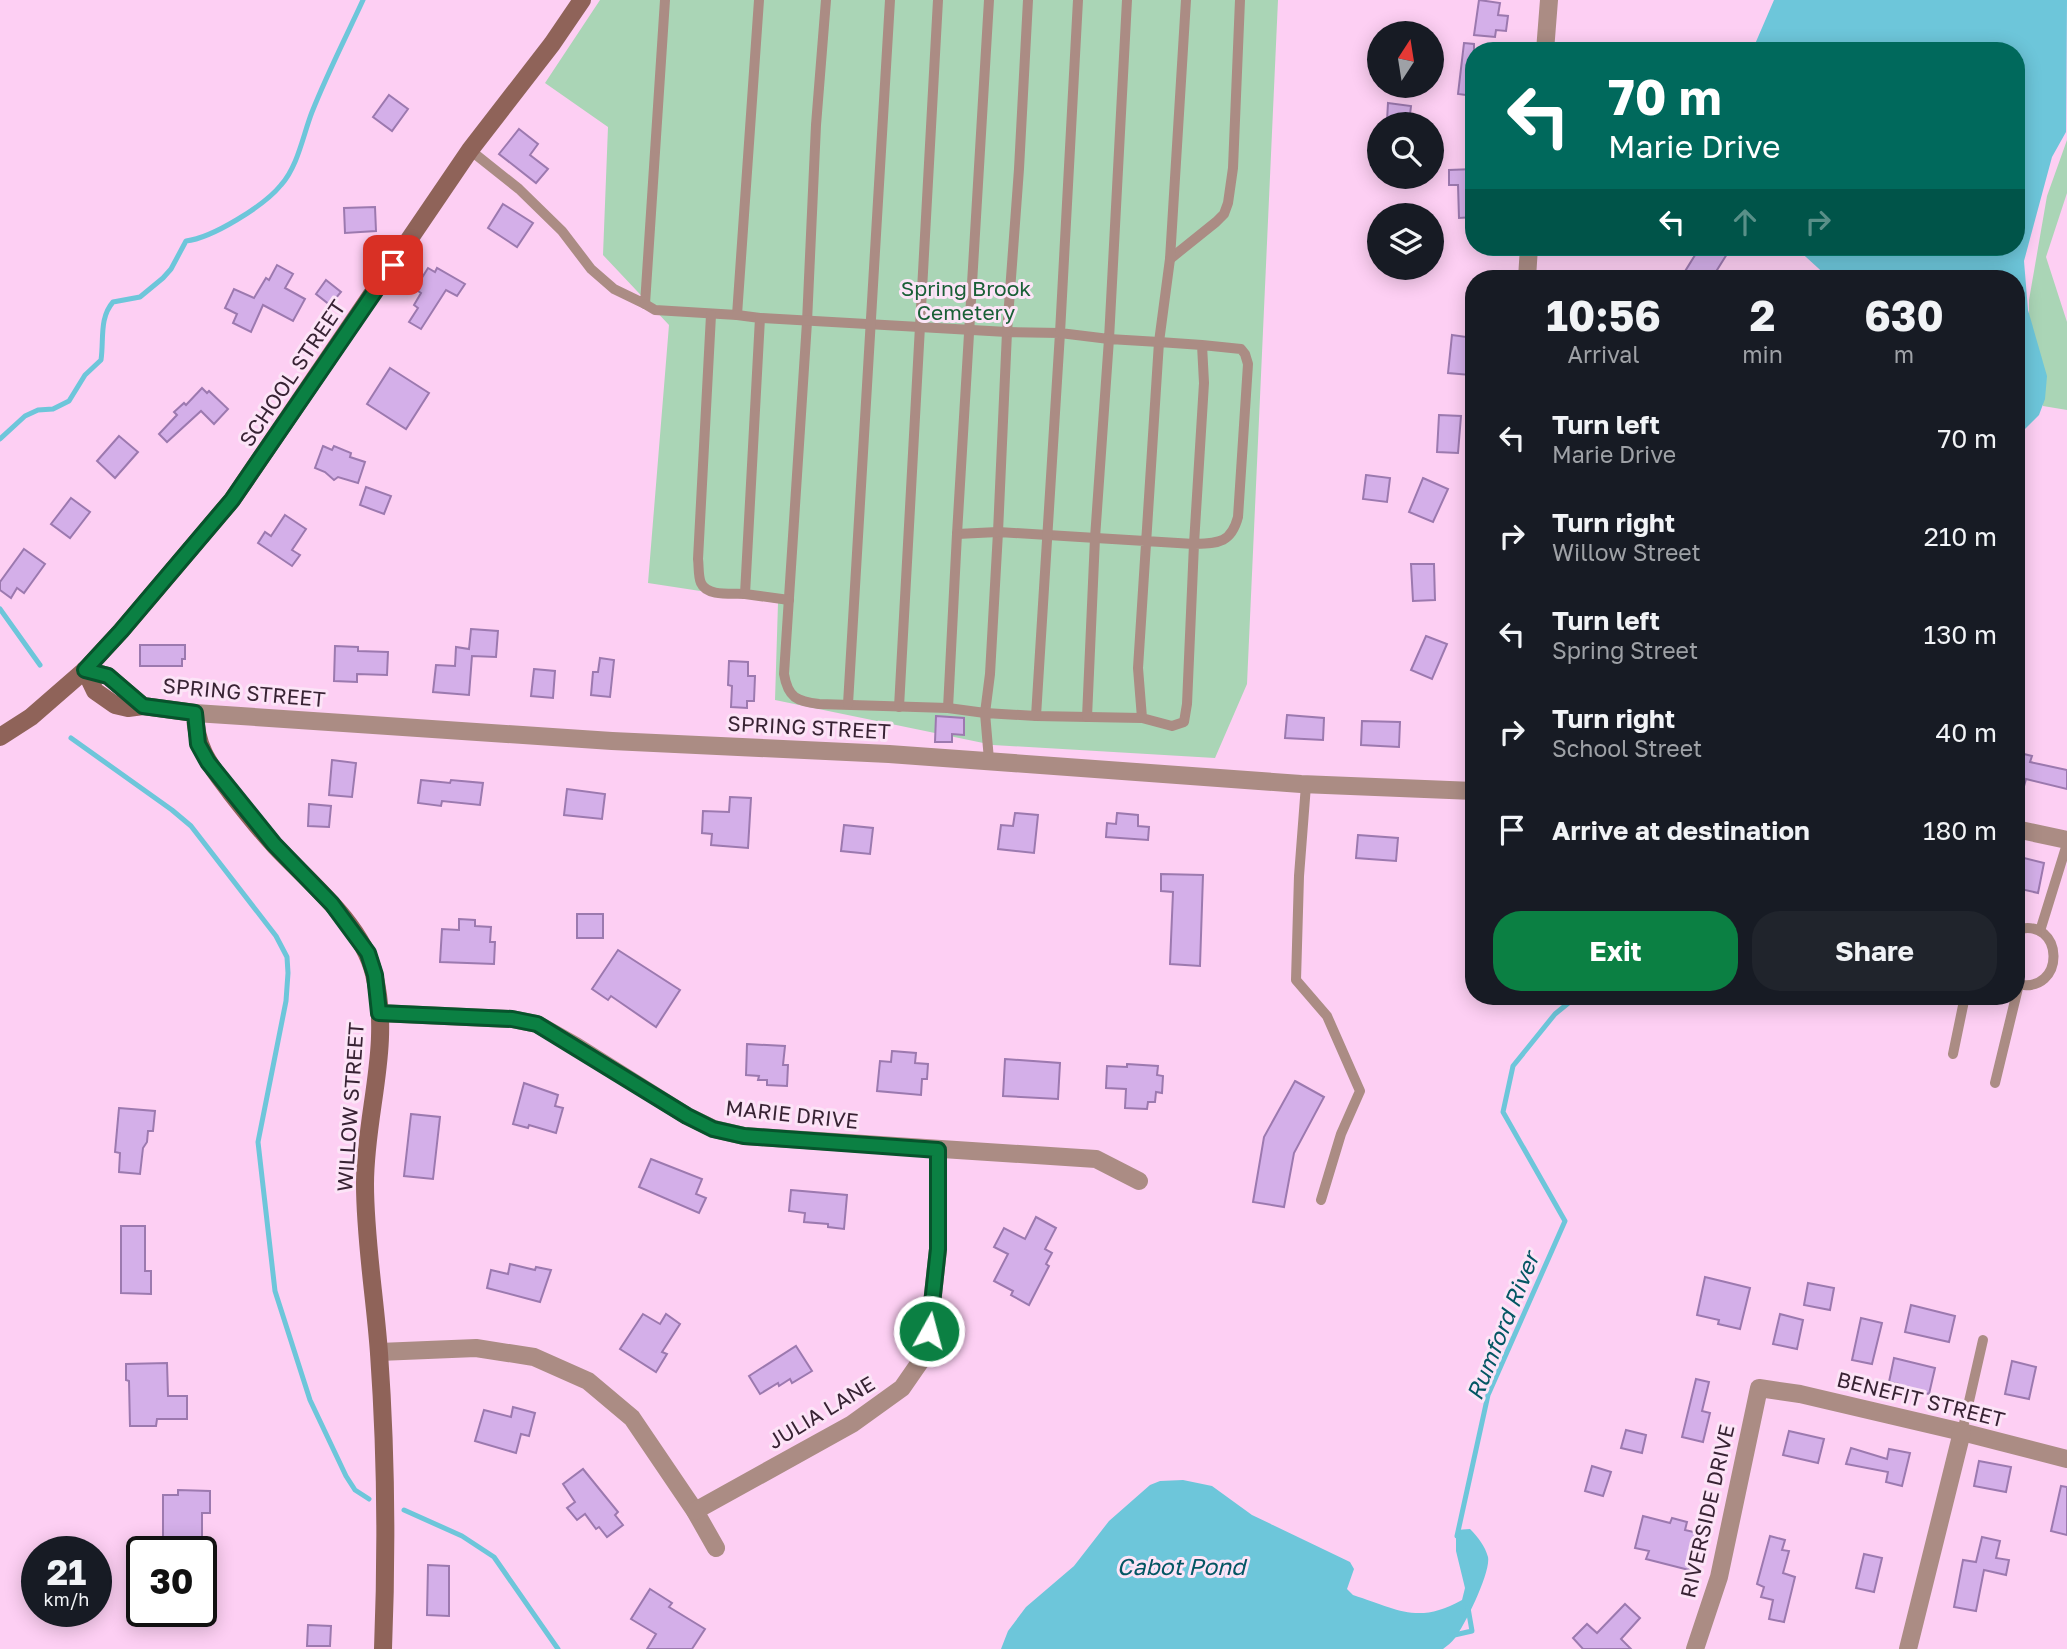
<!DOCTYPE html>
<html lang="en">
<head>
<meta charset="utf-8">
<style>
  body { margin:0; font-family:"Golos Text",sans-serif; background:#20242c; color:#f1f3f6; height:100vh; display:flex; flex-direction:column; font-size:26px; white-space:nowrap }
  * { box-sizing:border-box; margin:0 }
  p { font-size:23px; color:#9ea1a6 }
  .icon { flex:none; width:38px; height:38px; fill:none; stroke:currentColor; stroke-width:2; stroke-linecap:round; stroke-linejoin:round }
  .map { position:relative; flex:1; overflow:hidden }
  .details { position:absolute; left:1465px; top:270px; width:560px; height:735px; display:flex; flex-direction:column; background:#171b24; border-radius:28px; box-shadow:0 4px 18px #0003 }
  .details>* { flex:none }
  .guide { position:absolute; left:1465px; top:42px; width:560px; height:214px; border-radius:28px; box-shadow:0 4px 18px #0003; background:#00695c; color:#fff; overflow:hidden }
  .needle { width:46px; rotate:12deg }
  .controls { position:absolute; left:1367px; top:21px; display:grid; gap:14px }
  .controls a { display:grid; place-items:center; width:77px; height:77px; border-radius:50%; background:#171b24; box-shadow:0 4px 18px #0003; font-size:35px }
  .speed { position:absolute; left:21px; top:1536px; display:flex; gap:14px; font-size:35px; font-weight:700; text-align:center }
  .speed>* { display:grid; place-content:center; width:91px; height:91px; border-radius:50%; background:#171b24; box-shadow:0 4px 18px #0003; line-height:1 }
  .speed small { font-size:18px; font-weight:400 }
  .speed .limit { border:4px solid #111; border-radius:10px; background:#fff; color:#111 }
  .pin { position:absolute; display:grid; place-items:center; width:60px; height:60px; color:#fff; margin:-30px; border-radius:14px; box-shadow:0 4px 10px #0006 }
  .me { position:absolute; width:77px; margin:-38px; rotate:7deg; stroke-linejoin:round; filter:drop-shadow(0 0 5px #0008) }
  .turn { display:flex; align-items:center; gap:24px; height:147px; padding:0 28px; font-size:32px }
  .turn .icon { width:91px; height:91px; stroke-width:2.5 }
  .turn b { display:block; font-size:49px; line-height:60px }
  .lanes { display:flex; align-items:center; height:66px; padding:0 28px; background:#0003; justify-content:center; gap:35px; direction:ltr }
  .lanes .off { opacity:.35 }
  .eta { display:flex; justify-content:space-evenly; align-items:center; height:119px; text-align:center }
  .eta b { font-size:42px; font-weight:700; line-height:49px }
  .cta { display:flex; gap:14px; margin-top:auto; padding:14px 28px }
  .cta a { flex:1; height:80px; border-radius:28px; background:#0b8043; color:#fff; font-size:28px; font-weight:700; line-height:80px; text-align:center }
  .cta a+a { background:#20242c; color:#f1f3f6 }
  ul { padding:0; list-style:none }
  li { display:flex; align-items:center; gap:21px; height:98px; padding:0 28px }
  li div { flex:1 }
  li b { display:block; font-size:26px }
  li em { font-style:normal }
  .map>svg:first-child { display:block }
  .green { fill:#aad5b6 }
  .water { fill:#6dc6da }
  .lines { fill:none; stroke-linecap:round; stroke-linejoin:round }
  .stream { stroke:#6dc6da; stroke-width:5 }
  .building { fill:#d4afe9; stroke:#9c79af; stroke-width:2 }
  .lane { stroke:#ab8c84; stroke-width:10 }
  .street { stroke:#ab8c84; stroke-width:18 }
  .secondary { stroke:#8f6359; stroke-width:18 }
  .route-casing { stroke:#07532c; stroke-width:18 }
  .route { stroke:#0b8043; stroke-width:12 }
  .labels { text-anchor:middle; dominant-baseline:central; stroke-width:6; stroke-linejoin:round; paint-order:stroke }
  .park-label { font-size:21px; fill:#195f36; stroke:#fce4f7 }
  .street-label { font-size:21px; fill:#382334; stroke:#fce4f7 }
  .water-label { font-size:23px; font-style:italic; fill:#035663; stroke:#fce4f7 }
</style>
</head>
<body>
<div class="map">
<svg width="2067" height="1649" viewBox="0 0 2067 1649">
  <rect width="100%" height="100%" fill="#fdcff3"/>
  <g class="green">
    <path d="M600,0H1278L1247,684L1215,758L993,745L775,700L778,603L648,583L669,325L603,255L608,127L545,83Z"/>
    <path d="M2067,140V193L2046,257L2067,322V410L2043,406L2029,316V300L2047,196Z"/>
  </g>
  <g class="water">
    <path d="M1774,0H2067L2066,132L2052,157L2024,261L2028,310L2047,376L2045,399L2039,415L2016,438V278H1829L1795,247H2016V51H1752Z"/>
    <path d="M1183,1480L1212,1486L1252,1515L1350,1562L1354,1569L1347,1589L1353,1595C1397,1609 1418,1625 1462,1600L1465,1588L1456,1551V1530L1470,1529C1478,1537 1485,1546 1488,1557C1491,1572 1465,1625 1455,1638C1452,1642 1447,1646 1443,1649H1001L1008,1631L1026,1607L1074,1566L1109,1521L1150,1485L1160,1481Z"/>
  </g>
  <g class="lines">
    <g class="stream">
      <path d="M0,439L25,416L38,410L53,409L69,401L85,375L101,360C104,340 99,318 113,302L140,297L163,278L171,269L186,241C212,238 264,206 281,185C298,166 303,135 312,112C327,74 346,37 363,0"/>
      <path d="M0,609L40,665"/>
      <path d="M71,738L172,810L191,826L276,936L287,957L288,973L286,1001L258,1142L275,1291L310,1400L346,1476L355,1490L369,1499"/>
      <path d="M404,1510L462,1536L494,1557L558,1649"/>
      <path d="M1457,1536L1488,1395L1565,1221L1503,1112L1513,1066L1555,1014L1577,996"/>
      <path d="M1450,1636L1472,1631L1468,1608"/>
    </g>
  </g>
  <g class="building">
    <path d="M1479,0L1500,3L1498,15L1508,16L1506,31L1496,30L1495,37L1474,35Z"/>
    <path d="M1464,43L1474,44V96L1458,94Z"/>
    <path d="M389,95L408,109L392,131L373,117Z"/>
    <path d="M1388,103L1411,106L1409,123L1387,121Z"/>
    <path d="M519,129L538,144L530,155L548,169L536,183L499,154Z"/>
    <path d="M1474,169V217L1459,218L1458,185H1449V170Z"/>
    <path d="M503,204L533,223L517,247L488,228Z"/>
    <path d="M375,207L376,231L345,233L344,208Z"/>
    <path d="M1700,247H1715L1727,254L1712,278H1693L1684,273Z"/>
    <path d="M277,265L293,274L285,288L305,299L293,321L263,305L251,332L233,323L237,314L225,308L234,289L254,298L266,278L269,280Z"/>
    <path d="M428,268L435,272L437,268L465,284L457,296L446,290L421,329L409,322L418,308L414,305L421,293L415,289Z"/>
    <path d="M326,280L341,292L330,305L316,294Z"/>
    <path d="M1452,335L1474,338L1470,375L1448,373Z"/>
    <path d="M390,368L429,393L406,429L367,404Z"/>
    <path d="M202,388L207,393L209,391L228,409L214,424L201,411L167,442L159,434L177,415L174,412L184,403L186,405Z"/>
    <path d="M1439,415L1461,416L1458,453L1437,452Z"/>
    <path d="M119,436L138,452L115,478L97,461Z"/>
    <path d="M323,446L332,450L334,446L351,453L350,457L365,462L358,483L338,477L334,480L325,472L315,468Z"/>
    <path d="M1366,475L1390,478L1387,502L1363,499Z"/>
    <path d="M1423,478L1448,489L1433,522L1409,512Z"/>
    <path d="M366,487L391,496L384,514L360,505Z"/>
    <path d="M71,498L90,512L70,538L51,524Z"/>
    <path d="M285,515L306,529L292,550L300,555L292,566L258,543L265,532L271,536Z"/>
    <path d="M24,549L45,564L24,593L17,588L11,598L0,590V582Z"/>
    <path d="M1411,564H1434L1435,600L1413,601Z"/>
    <path d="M471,629L498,631L496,657L472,656L469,695L433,692L436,665L455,666L456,647L469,649Z"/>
    <path d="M1426,636L1447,644L1432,679L1411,670Z"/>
    <path d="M140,645H185V659H182V666H140Z"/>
    <path d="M335,646L358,647V651L388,652L387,675L357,674V682L334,681Z"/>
    <path d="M600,658L614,660L610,697L591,695L593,672H598Z"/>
    <path d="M729,661L748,662V676H755L754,701H747V708L731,707L732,686L728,685Z"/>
    <path d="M534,669L555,671L553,698L531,696Z"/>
    <path d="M1287,715L1324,718L1323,740L1285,738Z"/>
    <path d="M936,716L964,718V735L952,734V742H935Z"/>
    <path d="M1362,721L1400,722L1399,747L1361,745Z"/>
    <path d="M2016,752L2032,756L2030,762L2067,770V789L2026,779L2021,797H2016Z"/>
    <path d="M332,760L356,763L352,797L329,795Z"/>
    <path d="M421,780L450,783L451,780L483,783L480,805L442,801L441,806L418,803Z"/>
    <path d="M567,789L605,794L602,819L564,815Z"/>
    <path d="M730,797L751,798L748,848L711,845L712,834L702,833L703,811L729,812Z"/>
    <path d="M309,804L331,806L329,827L308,826Z"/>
    <path d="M1015,813L1038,815L1034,853L998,849L1001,825L1013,826Z"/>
    <path d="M1117,813L1138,815V826L1149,827L1148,840L1106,837L1107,823L1116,824Z"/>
    <path d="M844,825L873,828L870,854L841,851Z"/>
    <path d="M1358,835L1398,838L1396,861L1356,858Z"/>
    <path d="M2016,856L2044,863L2038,893L2016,888Z"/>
    <path d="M1161,874L1203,875L1200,966L1170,964L1173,892L1161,891Z"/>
    <rect x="577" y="914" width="26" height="24"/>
    <path d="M459,919L475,920V926L491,927L490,942H495L494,964L440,962L442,929L459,930Z"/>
    <path d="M618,950L680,990L656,1027L611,996L608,1000L592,989Z"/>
    <path d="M747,1044L785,1046L783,1065H788L787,1086L767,1085V1080H758L759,1076L746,1075Z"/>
    <path d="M892,1051L916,1053L915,1063L928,1064L927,1079H922L921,1095L877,1091L880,1061L891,1062Z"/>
    <path d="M1005,1059L1060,1063L1058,1099L1003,1096Z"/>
    <path d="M1127,1064L1158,1066L1157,1075L1163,1076L1162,1093L1156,1092L1155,1102H1148L1147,1109L1125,1108L1126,1089L1106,1088L1107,1066L1127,1067Z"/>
    <path d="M1295,1081L1324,1097L1294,1153L1284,1207L1253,1202L1264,1137Z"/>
    <path d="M524,1083L558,1095L555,1106L563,1108L556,1133L529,1125L528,1128L513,1124Z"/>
    <path d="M119,1108L155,1111L153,1131H148L147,1142L143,1148L140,1174L119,1172L120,1153L115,1152Z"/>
    <path d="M411,1114L440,1117L433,1179L404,1176Z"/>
    <path d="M651,1159L702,1179L696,1194L706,1198L699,1213L639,1187Z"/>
    <path d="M791,1190L847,1195L844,1229L828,1227V1224L804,1222L805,1213L789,1211Z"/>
    <path d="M1036,1217L1056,1228L1045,1249L1052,1253L1046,1264L1049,1266L1029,1305L1011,1295L1013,1291L994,1281L1008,1254L994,1247L1004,1228L1025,1239Z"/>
    <path d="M121,1226H145V1271H151V1294L121,1293Z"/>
    <path d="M510,1264L535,1270L536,1267L551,1270L540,1302L487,1288L491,1270L508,1274Z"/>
    <path d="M1705,1277L1750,1288L1740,1329L1718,1324L1719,1320L1697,1315Z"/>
    <path d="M1808,1283L1834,1288L1830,1310L1804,1305Z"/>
    <path d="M1911,1305L1955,1316L1949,1342L1905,1332Z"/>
    <path d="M643,1314L660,1324L666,1314L680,1324L662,1352L667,1354L656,1372L620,1349Z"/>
    <path d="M1780,1314L1803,1320L1797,1349L1773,1344Z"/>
    <path d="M1861,1318L1882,1323L1872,1364L1852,1360Z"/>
    <path d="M796,1346L812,1371L792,1383L790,1379L779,1386L778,1383L760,1394L749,1376Z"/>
    <path d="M1894,1358L1935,1368L1929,1394L1898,1387L1899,1384L1889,1382Z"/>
    <path d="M2012,1361L2036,1367L2029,1399L2005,1394Z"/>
    <path d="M167,1363L168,1396H187V1419H157L156,1426H130L129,1381L126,1380V1364Z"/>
    <path d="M1696,1379L1709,1382L1702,1411L1710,1413L1703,1442L1682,1437Z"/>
    <path d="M513,1407L535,1413L529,1436L521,1434L516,1453L475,1441L484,1410L511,1417Z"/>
    <path d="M1626,1430L1646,1435L1642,1453L1621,1448Z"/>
    <path d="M1789,1431L1824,1439L1818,1463L1783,1455Z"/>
    <path d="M1851,1448L1887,1459L1889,1449L1910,1453L1902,1486L1886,1482L1888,1472L1846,1464Z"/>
    <path d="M1979,1461L2011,1467L2006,1492L1974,1486Z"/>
    <path d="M1592,1466L1611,1472L1603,1496L1585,1491Z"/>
    <path d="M583,1469L618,1512L615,1515L623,1525L607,1537L599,1527L596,1529L585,1514L577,1520L567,1508L575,1502L563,1484Z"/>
    <path d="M2061,1486L2067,1487V1535L2051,1531Z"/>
    <path d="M178,1490L210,1491V1513H202V1544L163,1545V1495H178Z"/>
    <path d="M1643,1516L1670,1523L1672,1518L1687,1522L1685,1530L1698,1533L1689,1570L1646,1559L1649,1551L1635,1548Z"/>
    <path d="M1770,1536L1785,1540L1782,1550L1789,1551L1783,1573L1795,1577L1784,1622L1769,1619L1773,1600L1761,1597L1764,1587L1757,1584Z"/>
    <path d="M1982,1537L2000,1541L1996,1558L2009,1560L2006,1575L1984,1570L1976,1611L1954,1607L1963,1560L1976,1562Z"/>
    <path d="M1864,1554L1882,1558L1874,1592L1856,1588Z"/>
    <path d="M428,1565L449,1566V1616L427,1615Z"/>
    <path d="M650,1589L672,1603L669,1607L705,1629L692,1649H647L656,1634L631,1619Z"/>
    <path d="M1625,1604L1640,1618L1621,1639L1631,1649H1583L1573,1638L1587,1624L1597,1633Z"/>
    <path d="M308,1625L331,1626L330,1646H307Z"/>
  </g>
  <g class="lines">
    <g class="lane">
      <path d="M826,0L816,125L807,322L784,674C788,698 797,701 819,704L948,708L985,713L990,674L998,532C1063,536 1129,540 1194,544L1204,383L1202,345L1159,342L1138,668L1142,718L1172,726L1184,722L1187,704L1194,544C1219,543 1231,543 1238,517L1248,364L1245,354L1241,349L1202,345"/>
      <path d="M989,0L957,534L998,532L1007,332L1060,333L1036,716L1142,718"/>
      <path d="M1078,0L1060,333L1109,339L1127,0"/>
      <path d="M470,150L519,189L562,231L591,269L614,289L645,304L665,0"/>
      <path d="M1170,259L1216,222L1224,214L1228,203L1233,168L1240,0"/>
      <path d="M645,304L655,310L737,315L759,0"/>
      <path d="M711,315L698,559C699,566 698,576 701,583C707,597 733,593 745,594"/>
      <path d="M737,315L760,318L745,594L789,600"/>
      <path d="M760,318L1007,332L1019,169L1028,0"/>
      <path d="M848,704L890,0"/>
      <path d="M899,707L938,0"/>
      <path d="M948,708L957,534"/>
      <path d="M1087,717L1095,538L1109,339L1159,342L1170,259L1186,0"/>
      <path d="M989,760L985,713L1036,716"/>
      <path d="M1306,785L1299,876L1296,980L1327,1016L1360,1091L1341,1134L1321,1200"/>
      <path d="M2016,930C2065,915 2067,996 2016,984"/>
      <path d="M2040,931L2067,844"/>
      <path d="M1953,1054L1965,996"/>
      <path d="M1995,1083L2019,984"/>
      <path d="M1962,1432L1983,1340"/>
    </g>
    <g class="street">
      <path d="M1545,51L1549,0"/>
      <path d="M1527,278L1529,247"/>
      <path d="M195,713L612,741L889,754L1301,784L1474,791"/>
      <path d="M2016,829L2067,840"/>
      <path d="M379,1013L512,1019L537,1024L576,1046L687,1116L714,1129L744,1136L1096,1159L1139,1181"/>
      <path d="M379,1352L476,1348L534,1357L588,1381L632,1418L695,1511L716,1548"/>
      <path d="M695,1511L852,1424L902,1388L920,1362L929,1331L938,1249V1150"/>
      <path d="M1695,1649L1719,1577L1759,1388L1800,1394L1962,1432L2067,1459"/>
      <path d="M1908,1649L1962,1432"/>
    </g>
    <g class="secondary">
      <path d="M85,670L95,691L115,705L128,708L143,706L195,713C196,750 210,765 231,793C245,811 259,829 275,846C309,882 362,924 374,974C392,1046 365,1112 365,1184C365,1240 375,1297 379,1353C386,1451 387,1550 383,1649"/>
      <path d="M85,670L108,676L143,706"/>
      <path d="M0,737L31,717L85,670L121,631L232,500L470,150L552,44L582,0"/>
    </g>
  </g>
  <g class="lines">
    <g class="route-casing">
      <path id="route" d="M393,265L232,500L121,631L85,670L108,676L143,706L195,713L198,744L208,762L274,844L332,904L368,953L375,975L379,1013L512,1019L537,1024L687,1116L713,1129L744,1136L938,1150V1249L929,1331"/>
    </g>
    <use href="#route" class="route"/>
  </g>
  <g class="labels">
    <g class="park-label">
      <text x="966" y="288">Spring Brook<tspan x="966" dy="24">Cemetery</tspan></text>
    </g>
    <g class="street-label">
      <text transform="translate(292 373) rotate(-56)">SCHOOL STREET</text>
      <text transform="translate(244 692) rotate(5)">SPRING STREET</text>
      <text transform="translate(809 727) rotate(3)">SPRING STREET</text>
      <text transform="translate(350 1107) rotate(-86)">WILLOW STREET</text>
      <text transform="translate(792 1114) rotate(6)">MARIE DRIVE</text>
      <text transform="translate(1921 1399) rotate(14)">BENEFIT STREET</text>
      <text transform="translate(821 1412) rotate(-31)">JULIA LANE</text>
      <text transform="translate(1707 1511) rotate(-77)">RIVERSIDE DRIVE</text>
    </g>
    <g class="water-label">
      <text transform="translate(1502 1326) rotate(-68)">Rumford River</text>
      <text x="1181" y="1566">Cabot Pond</text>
    </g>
  </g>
</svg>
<div class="controls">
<a><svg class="needle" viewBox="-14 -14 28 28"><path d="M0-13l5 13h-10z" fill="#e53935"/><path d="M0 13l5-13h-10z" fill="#9ea1a6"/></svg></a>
<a><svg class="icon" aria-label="search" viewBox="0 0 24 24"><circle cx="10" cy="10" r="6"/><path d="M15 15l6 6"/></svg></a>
<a><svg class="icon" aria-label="layers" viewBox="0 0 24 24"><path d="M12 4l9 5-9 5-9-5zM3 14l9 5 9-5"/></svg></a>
</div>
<div class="speed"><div>21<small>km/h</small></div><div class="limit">30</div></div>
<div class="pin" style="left:393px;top:265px;background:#d93025"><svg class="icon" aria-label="arrive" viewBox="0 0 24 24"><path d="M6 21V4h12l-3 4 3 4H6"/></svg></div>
<svg class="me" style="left:929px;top:1331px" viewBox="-20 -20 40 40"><circle r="17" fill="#0b8043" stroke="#fff" stroke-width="3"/><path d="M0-11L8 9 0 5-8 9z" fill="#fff"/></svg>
<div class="guide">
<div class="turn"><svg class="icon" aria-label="left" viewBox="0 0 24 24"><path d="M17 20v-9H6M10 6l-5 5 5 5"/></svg><div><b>70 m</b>Marie Drive</div></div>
<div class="lanes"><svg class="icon" aria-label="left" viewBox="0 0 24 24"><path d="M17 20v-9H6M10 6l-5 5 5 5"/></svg><svg class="icon off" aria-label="ahead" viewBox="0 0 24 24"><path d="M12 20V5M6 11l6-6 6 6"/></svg><svg class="icon off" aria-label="right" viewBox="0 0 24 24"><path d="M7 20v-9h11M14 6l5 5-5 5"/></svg></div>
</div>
<section class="details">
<div class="eta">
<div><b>10:56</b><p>Arrival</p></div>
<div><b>2</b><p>min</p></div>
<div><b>630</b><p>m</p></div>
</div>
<ul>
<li><svg class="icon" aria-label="left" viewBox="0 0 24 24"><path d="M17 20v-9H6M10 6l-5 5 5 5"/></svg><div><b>Turn left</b><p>Marie Drive</p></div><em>70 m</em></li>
<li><svg class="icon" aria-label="right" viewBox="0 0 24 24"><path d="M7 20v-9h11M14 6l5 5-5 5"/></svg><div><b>Turn right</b><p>Willow Street</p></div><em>210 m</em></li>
<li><svg class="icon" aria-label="left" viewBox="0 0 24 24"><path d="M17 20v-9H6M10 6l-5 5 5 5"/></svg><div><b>Turn left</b><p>Spring Street</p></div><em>130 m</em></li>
<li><svg class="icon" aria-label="right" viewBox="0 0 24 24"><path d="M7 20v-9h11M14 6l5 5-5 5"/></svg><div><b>Turn right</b><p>School Street</p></div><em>40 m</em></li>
<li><svg class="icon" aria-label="arrive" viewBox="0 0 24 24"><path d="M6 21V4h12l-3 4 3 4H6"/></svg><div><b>Arrive at destination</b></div><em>180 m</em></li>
</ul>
<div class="cta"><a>Exit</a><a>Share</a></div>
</section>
</div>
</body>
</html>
